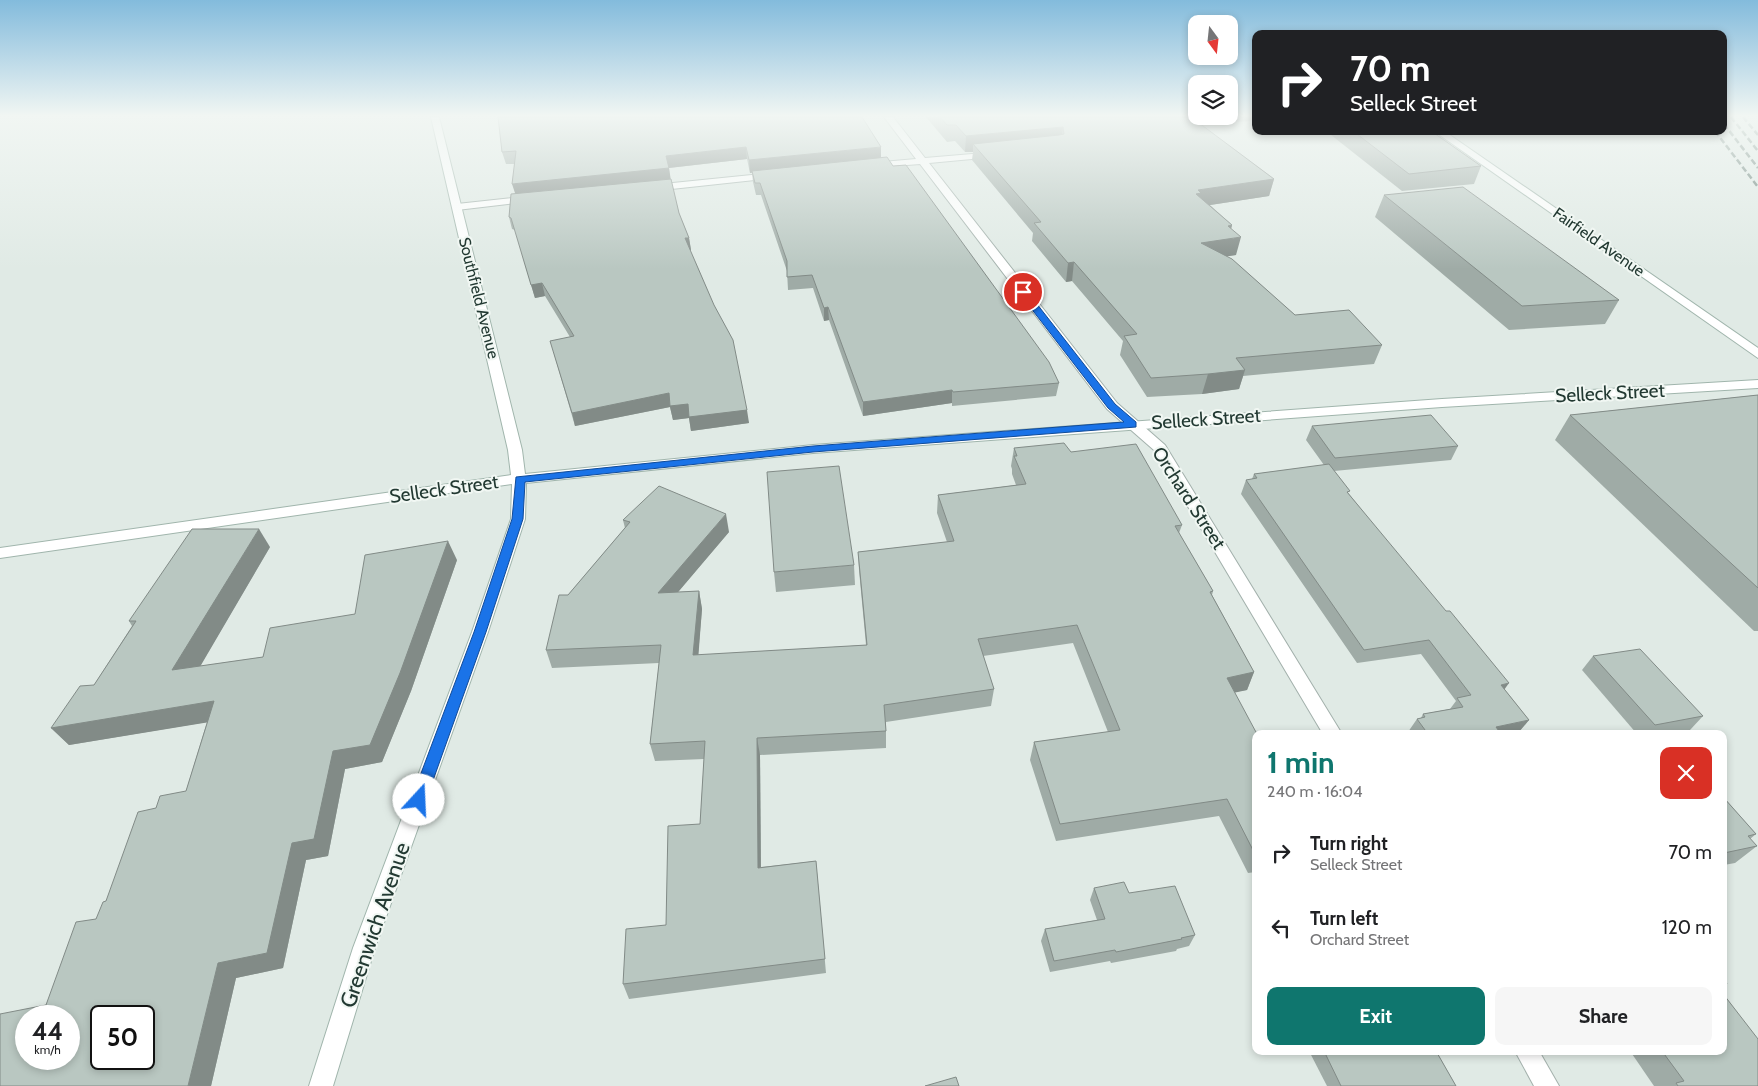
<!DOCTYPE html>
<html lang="en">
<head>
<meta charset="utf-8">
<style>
  body { margin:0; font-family:Cabin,sans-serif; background:#f6f6f6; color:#202124; height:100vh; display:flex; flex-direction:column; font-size:19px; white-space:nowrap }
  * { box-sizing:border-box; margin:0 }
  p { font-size:16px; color:#757577 }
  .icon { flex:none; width:28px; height:28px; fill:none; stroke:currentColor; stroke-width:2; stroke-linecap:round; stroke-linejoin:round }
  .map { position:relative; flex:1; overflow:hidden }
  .panel { position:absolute; left:1252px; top:730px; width:475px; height:325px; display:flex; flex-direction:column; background:#fff; border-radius:10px; box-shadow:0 2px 8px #0003 }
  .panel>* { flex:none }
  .guide { position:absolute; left:1252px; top:30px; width:475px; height:105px; border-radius:10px; box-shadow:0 2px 8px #0003; background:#202124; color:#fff; overflow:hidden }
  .needle { width:32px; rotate:165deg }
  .tools { position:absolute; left:1188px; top:15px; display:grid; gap:10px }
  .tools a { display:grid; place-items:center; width:50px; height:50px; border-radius:10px; background:#fff; box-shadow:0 2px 8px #0003; font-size:25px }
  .speed { position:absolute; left:15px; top:1005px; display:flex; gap:10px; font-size:25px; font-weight:700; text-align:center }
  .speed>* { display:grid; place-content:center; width:65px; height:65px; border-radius:50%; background:#fff; box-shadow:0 2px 8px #0003; line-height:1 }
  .speed small { font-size:12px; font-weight:400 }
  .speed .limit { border:2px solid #111; border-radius:8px; background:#fff; color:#111 }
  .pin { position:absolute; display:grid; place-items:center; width:42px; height:42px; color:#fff; margin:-21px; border:2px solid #fff; border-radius:50%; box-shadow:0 1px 5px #0007 }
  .me { position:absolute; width:55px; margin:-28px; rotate:20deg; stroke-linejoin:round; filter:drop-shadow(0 0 4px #0008) }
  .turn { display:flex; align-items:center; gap:18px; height:105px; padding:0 15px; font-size:22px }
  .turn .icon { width:65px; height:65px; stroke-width:2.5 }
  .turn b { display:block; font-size:35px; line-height:42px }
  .round { display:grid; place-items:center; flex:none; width:52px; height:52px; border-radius:10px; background:#f6f6f6 }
  .headline { display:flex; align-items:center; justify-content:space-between; height:85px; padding:0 15px }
  h1 { font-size:30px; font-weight:800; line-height:38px; color:#0f766e }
  .primary-button { display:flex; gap:10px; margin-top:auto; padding:10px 15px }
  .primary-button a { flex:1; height:58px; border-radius:10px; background:#0f766e; color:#fff; font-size:20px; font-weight:800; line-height:58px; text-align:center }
  .primary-button a+a { background:#f6f6f6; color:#202124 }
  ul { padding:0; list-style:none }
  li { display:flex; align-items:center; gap:15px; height:75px; padding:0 15px }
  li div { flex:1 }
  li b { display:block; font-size:19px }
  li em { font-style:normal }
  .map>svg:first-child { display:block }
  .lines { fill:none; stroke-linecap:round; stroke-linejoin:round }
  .street-casing { stroke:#a3b1ac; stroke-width:2 }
  .secondary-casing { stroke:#a0b5ac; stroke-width:2 }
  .street { fill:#fff; fill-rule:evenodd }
  .secondary { fill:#fff; fill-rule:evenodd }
  .rail { stroke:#5d756d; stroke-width:2.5; stroke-dasharray:6 3; stroke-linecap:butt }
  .wall { fill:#9faba6 }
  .shaded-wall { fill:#828b87 }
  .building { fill:#b9c7c1; stroke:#828b87; fill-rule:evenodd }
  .route { fill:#1a73e8; stroke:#114b97 }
  .labels { text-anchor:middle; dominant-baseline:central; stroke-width:4; stroke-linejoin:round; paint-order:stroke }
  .far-street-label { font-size:16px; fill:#223932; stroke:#f1f7f3 }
  .street-label { font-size:19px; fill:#223932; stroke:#f1f7f3 }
  .near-street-label { font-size:22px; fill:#223932; stroke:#f1f7f3 }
</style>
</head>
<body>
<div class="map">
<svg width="1758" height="1086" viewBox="0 0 1758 1086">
  <rect width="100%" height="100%" fill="#e0eae5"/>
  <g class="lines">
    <g class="street-casing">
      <g id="street">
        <path d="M884,117H893L925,158L996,152L998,154L993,157L929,163L1117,403L1165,445L1342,734H1323L1155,451L1107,409L920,164L868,168V164L871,163L916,159Z"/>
        <path d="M771,173L776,176L774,178L653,191L648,188L653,185Z"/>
        <path d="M530,196L535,199L533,201L457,210L452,207L457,204Z"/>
        <path d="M1515,1051H1539L1559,1086H1534Z"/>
      </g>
    </g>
    <g class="secondary-casing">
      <g id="secondary">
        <path d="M431,117H439L522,450L525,474L813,445L1442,399L1758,380V388L1442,407L813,453L526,483L525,519L488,632L375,948L333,1086H309L353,948L472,632L511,519L512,484L0,558V548L511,475L508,450Z"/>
        <path d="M1434,131H1444L1758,348V358Z"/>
      </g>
    </g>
    <use href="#street" class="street"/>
    <use href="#secondary" class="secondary"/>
    <g class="rail">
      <path d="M1731,117L1758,151"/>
      <path d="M1743,117L1758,135"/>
      <path d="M1724,124L1758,168"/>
      <path d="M1715,131L1758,187"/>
    </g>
  </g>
  <g class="wall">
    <path d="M498,117L881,158L893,166L1059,383L1056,396L952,406V403L863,416L829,320L824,321L813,288L788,290L787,271L761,195H756L753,182L752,172L750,173L747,159L669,168L670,179L679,213L689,238L691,250H690L749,423L691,431L689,418L673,420L670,407L575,426L554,354L570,337L545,296L535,298L515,230L512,229L509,217L515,194L514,164H506L502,152Z"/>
    <path d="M926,117H1256V121L1198,123L1274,179L1269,196L1210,205L1232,225L1231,228L1236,255L1226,256L1295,315L1382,345L1374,364L1243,376L1239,389L1202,394L1147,397L1120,355L1123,341L1072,281L1066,282L1032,241L1033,233L972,160L973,152H965L955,141L947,142Z"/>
    <path d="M1326,131H1431L1481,166L1474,184L1402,191Z"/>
    <path d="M1384,195L1619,300L1605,324L1509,330L1375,217Z"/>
    <path d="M1758,395V631H1754L1555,440L1570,415Z"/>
    <path d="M1312,426L1458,446L1451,460L1334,471L1349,494L1529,720L1518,733L1409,734L1408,732L1417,719L1421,718L1423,714L1450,709L1456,701L1421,654L1357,663L1241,494L1246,480L1252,479L1254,474L1324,465L1306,440Z"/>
    <path d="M1014,448L1071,452L1182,525L1179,533L1213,591L1212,595L1254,672L1247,690L1234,692L1256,734V872L1248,873L1219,816L1056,841L1030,760L1034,742L1108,732L1073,643L983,656L994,689L991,706L886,722V748L760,755L761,867L816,861L826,973L629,999L623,984L666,925L700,824L704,759L655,761L650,744L659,663L552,668L546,650L568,595L625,528L623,520L729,532L678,592L699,591L702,609L698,655L866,645L859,570L858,552L947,542L937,513L938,495L1016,485L1012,474V469L1011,466Z"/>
    <path d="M270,547L200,666L263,657L355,614L457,560L411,691L382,762L345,769L328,856L306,860L283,968L236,978L211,1086H0L46,1005L96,919L156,808L186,791L207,722L69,745L51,728L94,685L132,626L129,621Z"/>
    <path d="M854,565L855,585L776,592L774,572Z"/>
    <path d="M1593,656L1703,716L1690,730L1669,734H1637L1582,670Z"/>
    <path d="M1724,798L1756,834L1750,839L1757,846L1735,863L1724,865Z"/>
    <path d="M1094,888L1129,893L1195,935L1189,946L1177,949L1176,951L1111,963L1110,961L1050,972L1041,941L1045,929L1097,920L1090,900Z"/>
    <path d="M1309,1051H1436L1456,1086H1327Z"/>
    <path d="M1630,1051H1724L1758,1086H1654Z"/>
  </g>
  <g class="shaded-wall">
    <path d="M1063,127L1061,144H973V152H965L966,136Z"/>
    <path d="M746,147L747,159L668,168L666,156Z"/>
    <path d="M881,147V160L750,173L749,160Z"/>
    <path d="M669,168L671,181L516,196L512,184Z"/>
    <path d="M1274,179L1269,196L1197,207L1196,194L1198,190Z"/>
    <path d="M1232,225L1229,239L1241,237L1236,255L1197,261L1201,243L1228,226Z"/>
    <path d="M685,238H689L691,250L686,251Z"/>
    <path d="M1074,262L1072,281L1066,282L1068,263Z"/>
    <path d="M542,283L545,296L535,298L531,285Z"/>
    <path d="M828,307L829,320L824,321V308Z"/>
    <path d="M1245,370L1239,389L1202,394L1208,374Z"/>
    <path d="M952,390V403L863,416V402Z"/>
    <path d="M669,393L688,404L747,410L749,423L691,431L689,418L673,420L670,407L575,426L572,413Z"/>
    <path d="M726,514L729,532L662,611L658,593Z"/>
    <path d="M259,529L270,547L187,689L172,670Z"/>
    <path d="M448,541L457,560L411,691L382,762L345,769L328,856L306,860L283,968L236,978L211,1086H188L218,963Z"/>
    <path d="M699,591L702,609L697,673L693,655Z"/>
    <path d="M1254,672L1247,690L1219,696L1227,678Z"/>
    <path d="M1509,683L1499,697L1501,685Z"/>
    <path d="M214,701L228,719L69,745L51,728Z"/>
    <path d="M1529,720L1518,733L1491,734L1496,727Z"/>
    <path d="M757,738L760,755L761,884L758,868Z"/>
  </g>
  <g class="building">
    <path d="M498,117H862L881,147L749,160L746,147L666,156L669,168L512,184L516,151L502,152Z"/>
    <path d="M940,117H1191L1274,179L1198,190L1201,193L1196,194L1232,225L1228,226L1241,237L1201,243L1232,259L1295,315L1349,310L1382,345L1236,358L1245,370L1208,374L1151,378L1124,336L1137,334L1074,262L1068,263L1034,223L1041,222L973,144L1059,135L1064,134L1063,127L966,136L956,125H947Z"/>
    <path d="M1353,131H1431L1481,166L1409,174Z"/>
    <path d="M887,157L893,166L906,165L1049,362L1059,383L953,392L952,390L863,402L828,307L824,308L812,275L787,277V261L760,183H755L752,171Z"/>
    <path d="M671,179L679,213L689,238H685L714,305L733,340L747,410L689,417L688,404L670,406L669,393L572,413L550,341L574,336L542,283L531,285L511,218L509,217L511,194Z"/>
    <path d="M1463,187L1619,300L1522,306L1384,195Z"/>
    <path d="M1758,395V588L1570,415Z"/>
    <path d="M1431,415L1458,446L1335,458L1312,426Z"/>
    <path d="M1064,443L1071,452L1136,444L1182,525L1175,526L1213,591L1210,592L1254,672L1227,678L1257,734L1256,856L1227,799L1060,824L1034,742L1120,730L1077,625L978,639L994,689L884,705L886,731L757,738L758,868L816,861L825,959L623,984L626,929L666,925L668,826L700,824L705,741L650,744L661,645L546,650L559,595H568L630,522L623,520L659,486L726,514L658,593L699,591L693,655L867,645L858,552L954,541L938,495L1026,484L1014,456H1017L1014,448Z"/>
    <path d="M1329,464L1350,491L1347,492L1446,611H1450L1509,683L1501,685L1529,720L1496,727L1501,734H1428L1417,719L1425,717L1423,714L1463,707L1457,698L1471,695L1429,640L1364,650L1246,480L1257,478L1254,474Z"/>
    <path d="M839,466L854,565L774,572L767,472Z"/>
    <path d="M192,529H259L172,670L263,657L270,628L355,614L365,555L448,541L400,673L370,745L333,751L314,839L292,843L267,953L218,963L188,1086H0V1014L46,1005L76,922L96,919L103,902L106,901L138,812L156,808L160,796L186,791L214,701L51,728L80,686L94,685L136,621H129ZM26,1016H69V1059H26ZM101,1016H144V1059H101Z"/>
    <path d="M1640,649L1703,716L1655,725L1593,656Z"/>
    <path d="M1724,798L1756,834L1748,836L1757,846L1724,853Z"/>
    <path d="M1124,882L1129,893L1175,886L1195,935L1181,938L1182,939L1116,952L1115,950L1054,961L1045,929L1105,919L1094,888Z"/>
    <path d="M1724,979L1727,984L1724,985Z"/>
    <path d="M1724,995L1758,1039V1086H1678L1676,1083L1684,1081L1662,1051H1724Z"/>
    <path d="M1324,1051H1436L1456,1086H1341Z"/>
    <path d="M956,1077L959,1086H925Z"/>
  </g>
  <linearGradient id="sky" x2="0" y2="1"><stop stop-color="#83bbdc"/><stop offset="0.43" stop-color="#f1f6f3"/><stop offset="1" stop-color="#f1f6f3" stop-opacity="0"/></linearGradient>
  <rect width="1758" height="269" fill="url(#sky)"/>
  <path class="route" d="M1023,289L1026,290L1115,404L1136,422V427L813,452L525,482L523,519L486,632L426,800L424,805L419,807L414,805L411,800L474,632L512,519L516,477L813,446L1124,422L1108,408L1020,294L1019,292Z"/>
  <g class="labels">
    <g class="far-street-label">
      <text transform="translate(1599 242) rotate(35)">Fairfield Avenue</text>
      <text transform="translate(479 298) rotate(76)">Southfield Avenue</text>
    </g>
    <g class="street-label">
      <text transform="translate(1610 393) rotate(-3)">Selleck Street</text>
      <text transform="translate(1206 419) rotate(-4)">Selleck Street</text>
      <text transform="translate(444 489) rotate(-8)">Selleck Street</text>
      <text transform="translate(1189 498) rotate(57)">Orchard Street</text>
    </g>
    <g class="near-street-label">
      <text transform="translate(375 925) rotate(-71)">Greenwich Avenue</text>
    </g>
  </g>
</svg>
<div class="tools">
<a><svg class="needle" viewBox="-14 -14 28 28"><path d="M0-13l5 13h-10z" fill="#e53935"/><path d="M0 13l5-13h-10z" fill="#757577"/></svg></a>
<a><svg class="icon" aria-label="layers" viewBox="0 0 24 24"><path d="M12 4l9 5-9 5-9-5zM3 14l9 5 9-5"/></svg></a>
</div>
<div class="speed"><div>44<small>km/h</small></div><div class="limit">50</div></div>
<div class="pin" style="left:1023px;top:292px;background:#d93025"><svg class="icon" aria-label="arrive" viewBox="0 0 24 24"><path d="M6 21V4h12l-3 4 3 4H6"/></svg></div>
<svg class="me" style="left:419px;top:800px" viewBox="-20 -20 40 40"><circle r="19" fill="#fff"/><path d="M0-13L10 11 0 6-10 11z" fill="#1a73e8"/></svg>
<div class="guide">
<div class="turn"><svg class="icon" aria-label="right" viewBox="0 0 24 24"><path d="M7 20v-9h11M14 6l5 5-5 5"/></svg><div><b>70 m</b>Selleck Street</div></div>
</div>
<section class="panel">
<div class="headline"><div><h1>1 min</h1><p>240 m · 16:04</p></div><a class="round" style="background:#d93025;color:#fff"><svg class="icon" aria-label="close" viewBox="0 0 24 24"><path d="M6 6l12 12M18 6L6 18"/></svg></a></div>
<ul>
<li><svg class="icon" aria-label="right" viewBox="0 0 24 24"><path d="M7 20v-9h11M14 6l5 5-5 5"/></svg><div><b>Turn right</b><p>Selleck Street</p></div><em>70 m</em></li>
<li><svg class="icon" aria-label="left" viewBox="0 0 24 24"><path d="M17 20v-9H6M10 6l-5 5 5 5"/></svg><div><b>Turn left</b><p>Orchard Street</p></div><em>120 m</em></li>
</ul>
<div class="primary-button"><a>Exit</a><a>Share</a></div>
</section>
</div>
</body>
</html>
